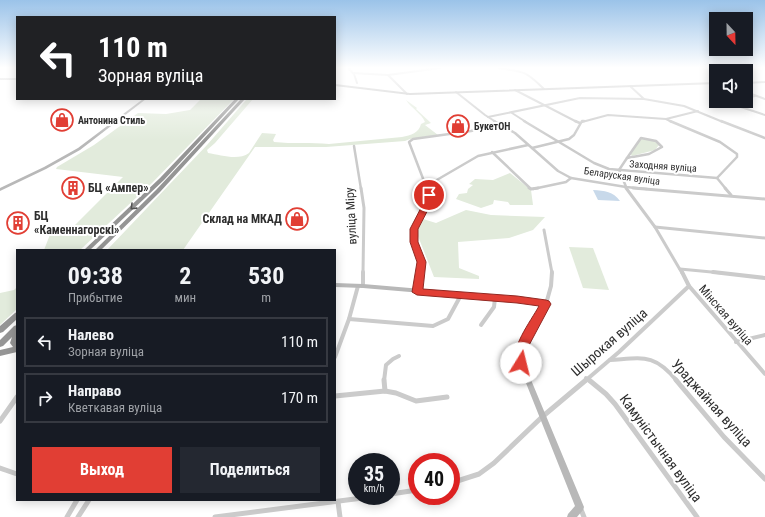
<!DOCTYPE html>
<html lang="ru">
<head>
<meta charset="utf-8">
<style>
  body { margin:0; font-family:"Roboto Condensed",sans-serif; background:#242831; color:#f1f3f6; height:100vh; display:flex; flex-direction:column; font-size:15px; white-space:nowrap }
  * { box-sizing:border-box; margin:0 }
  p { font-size:13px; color:#9ea1a6 }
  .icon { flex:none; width:22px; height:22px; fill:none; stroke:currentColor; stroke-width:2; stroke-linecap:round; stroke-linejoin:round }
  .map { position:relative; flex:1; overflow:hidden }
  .drawer { position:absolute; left:16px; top:249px; width:320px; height:252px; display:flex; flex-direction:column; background:#171b24; border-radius:0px; box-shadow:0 2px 10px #0003 }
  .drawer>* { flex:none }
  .banner { position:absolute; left:16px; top:16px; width:320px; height:84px; border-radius:0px; box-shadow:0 2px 10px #0003; background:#202124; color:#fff; overflow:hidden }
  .needle { width:26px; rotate:158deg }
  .controls { position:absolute; left:709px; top:12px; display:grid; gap:8px }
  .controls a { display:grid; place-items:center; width:44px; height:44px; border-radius:0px; background:#171b24; box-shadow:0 2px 10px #0003; font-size:20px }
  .speed { position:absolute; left:348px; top:453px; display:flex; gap:8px; font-size:20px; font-weight:700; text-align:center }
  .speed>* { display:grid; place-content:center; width:52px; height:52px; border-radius:50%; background:#171b24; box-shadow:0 2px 10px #0003; line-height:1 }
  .speed small { font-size:10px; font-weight:400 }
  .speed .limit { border:6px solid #d22; background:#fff; color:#111 }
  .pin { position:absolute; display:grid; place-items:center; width:34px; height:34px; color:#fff; margin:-17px; border:2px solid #fff; border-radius:50%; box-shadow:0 1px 4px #0007 }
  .me { position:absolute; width:44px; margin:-22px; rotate:9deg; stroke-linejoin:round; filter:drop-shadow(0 0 3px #0008) }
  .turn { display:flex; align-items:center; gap:14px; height:84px; padding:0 16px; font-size:18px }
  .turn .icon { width:52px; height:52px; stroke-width:2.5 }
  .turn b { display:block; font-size:28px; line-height:34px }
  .eta { display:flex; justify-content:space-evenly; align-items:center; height:68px; text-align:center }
  .eta b { font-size:24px; font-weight:700; line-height:28px }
  .primary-button { display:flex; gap:8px; margin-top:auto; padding:8px 16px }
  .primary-button a { flex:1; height:46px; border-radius:0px; background:#e13e34; color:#fff; font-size:16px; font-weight:700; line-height:46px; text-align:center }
  .primary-button a+a { background:#242831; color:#f1f3f6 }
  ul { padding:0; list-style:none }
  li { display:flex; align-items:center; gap:12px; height:50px; margin:0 8px 6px; padding:0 8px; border:2px solid #363941; border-radius:0px }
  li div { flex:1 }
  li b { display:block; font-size:15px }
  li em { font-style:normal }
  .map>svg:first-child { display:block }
  .green { fill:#e2ebdc }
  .water { fill:#c8d9ea }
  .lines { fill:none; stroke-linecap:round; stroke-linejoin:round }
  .stream { stroke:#c8d9ea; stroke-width:1 }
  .street-far4 { stroke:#cbcbcb; stroke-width:2 }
  .street-far3 { stroke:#cbcbcb; stroke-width:2.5 }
  .street-far2 { stroke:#cbcbcb; stroke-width:3 }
  .street-far1 { stroke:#cbcbcb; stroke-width:4 }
  .street { stroke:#cbcbcb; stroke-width:5 }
  .secondary { fill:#b8b8b8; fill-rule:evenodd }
  .highway { fill:#959595; fill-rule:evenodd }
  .oneway { stroke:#525252 }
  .route { fill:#e13e34; stroke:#922822 }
  .labels { text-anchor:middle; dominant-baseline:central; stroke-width:4; stroke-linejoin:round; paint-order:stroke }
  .far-poi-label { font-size:10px; font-weight:bold; fill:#2e2e2e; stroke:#fff; text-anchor:start }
  .far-street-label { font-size:10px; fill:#2e2e2e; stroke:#fff }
  .poi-label { font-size:12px; font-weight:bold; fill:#2e2e2e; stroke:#fff; text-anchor:start }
  .street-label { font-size:12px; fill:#2e2e2e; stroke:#fff }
  .near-street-label { font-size:14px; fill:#2e2e2e; stroke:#fff }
</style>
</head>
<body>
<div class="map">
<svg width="765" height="517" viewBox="0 0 765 517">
  <rect width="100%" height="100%" fill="#fff"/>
  <g class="green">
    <path d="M201,99H234L152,183L80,250H44L51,232L52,231L54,234H66L123,177L56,169L57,167L94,145L138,113L166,114L190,110Z"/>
    <path d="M247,99H253L215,143L207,150L208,153C221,155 238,161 249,153L262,133L276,134L273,140L274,142C293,144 311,142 329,144L402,137C411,135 419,133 421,124L425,122C422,114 411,108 406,100L417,108L416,109L431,123L425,125L438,135L410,139L405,141L326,147H255L183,250H107L207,145Z"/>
    <path d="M640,139H646L657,142L659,145L655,150L632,156L630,154Z"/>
    <path d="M510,173L531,190L533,205H510L508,202L494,200L493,204L481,208L456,199L459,194L467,193L468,189L473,185L469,184L475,179L493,180Z"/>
    <path d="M466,210L491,215L545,217L533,230L509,238L458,242L459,268L479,276V279L434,277L416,231L423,219L436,223Z"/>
    <path d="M569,247L593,248L609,290L583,288Z"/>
    <path d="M17,287V309L0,325V293L14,290Z"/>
  </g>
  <path class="water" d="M593,190C605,191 613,191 620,201L598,200Z"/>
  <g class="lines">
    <path class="stream" d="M252,99H254"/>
    <g class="street-far4">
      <path d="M348,68L354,74L357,83"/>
      <path d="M498,68C524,72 525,70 544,89"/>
      <path d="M353,73L388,75L440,68"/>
      <path d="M388,75L407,94"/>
      <path d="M630,86L644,99"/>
      <path d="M515,90L577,122"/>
      <path d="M456,92L485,115L496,122"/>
      <path d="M746,92L765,99"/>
      <path d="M746,98L755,96"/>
      <path d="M732,101L738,106L765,115"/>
      <path d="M512,113L526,122"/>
      <path d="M488,117L580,98L644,99L684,106L723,122"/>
      <path d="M666,119L672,122"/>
      <path d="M582,122L608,115L666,119L698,111"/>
    </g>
    <g class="street-far3">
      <path d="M494,121L515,133L558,171L571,178L626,187L647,189"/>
      <path d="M524,121L594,163L609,169L717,178L737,157V154L720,142L670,121"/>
      <path d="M575,121L580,123"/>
      <path d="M721,121L765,138"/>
      <path d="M641,138L656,141L662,147L649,154L627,158Z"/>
      <path d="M354,146L361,189"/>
      <path d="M532,148L569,139L574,135L582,121H584"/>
      <path d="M492,152L531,189"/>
      <path d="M619,170L627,158"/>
      <path d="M619,170L627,189"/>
      <path d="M717,178L726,189"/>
      <path d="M427,189L409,142L413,139L471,131L499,124"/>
      <path d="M429,189L435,181L478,156L528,145"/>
      <path d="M533,189L566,182L571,178"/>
    </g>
    <g class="street-far2">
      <path d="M361,188L364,208L363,273"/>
      <path d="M529,188L531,189L538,188"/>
      <path d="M626,188L655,227L682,273"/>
      <path d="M633,188L765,199"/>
      <path d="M725,188L731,195"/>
      <path d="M428,190L430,188"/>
      <path d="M655,227L765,238"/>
      <path d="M544,230L552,273"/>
      <path d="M680,269L722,273"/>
      <path d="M420,273C421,270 422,265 422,261C419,250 413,243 414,231C416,214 434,207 426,188"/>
    </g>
    <g class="street-far1">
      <path d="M713,272L765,278"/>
      <path d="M363,286V272"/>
      <path d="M689,286L765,374"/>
      <path d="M417,292L420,272"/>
      <path d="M546,304L551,286L552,272"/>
      <path d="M349,319L433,326L448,319L461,295"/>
      <path d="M481,325L494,307L495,298"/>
      <path d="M736,342L765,335"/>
      <path d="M335,357L349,319L358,286"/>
      <path d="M610,360C643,358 654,353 677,381"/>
      <path d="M586,378L590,381"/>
      <path d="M384,381L386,365L393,359L399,356"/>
      <path d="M585,381L619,352L689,286L682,272"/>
    </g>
    <g class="street">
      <path d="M384,380L385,391"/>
      <path d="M589,380L606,394L615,404L697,517"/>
      <path d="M676,380L724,437L765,479"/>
      <path d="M335,396L385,391L396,393L416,401L447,397"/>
      <path d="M0,421L17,397"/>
      <path d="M0,468L17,474"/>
      <path d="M451,483L479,474L494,463L542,417L586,380"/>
      <path d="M391,494L417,490"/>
      <path d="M338,502L340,517"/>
      <path d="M580,507L584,517"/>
      <path d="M67,517L77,500"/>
      <path d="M78,517L89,500"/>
      <path d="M215,517L378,496"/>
    </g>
    <g class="secondary">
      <rect x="0" y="78" width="17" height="2"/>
      <path d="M765,81V83L746,84V82Z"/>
      <path d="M716,82V84L410,95L335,86V84L410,93Z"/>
      <path d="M143,99H146L80,150L46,169L0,191V188L44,167L78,148Z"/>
      <path d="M335,283L363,284L517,297L548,303L549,304L524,349V363L584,507L583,510L577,517H567L568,514L575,506L518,363V349L542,305L517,301L363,288L335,287Z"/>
    </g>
    <g class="highway">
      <path d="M235,99H239L164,180L90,250H84L160,178Z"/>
      <path d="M241,99H245L160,192L101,250H95L156,190Z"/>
      <path d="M17,312V319L3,332L0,333V326L15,313Z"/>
      <path d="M17,325V352L0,356V350L13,347L10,343L12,337L3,346L0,347V340L14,326Z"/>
    </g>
  </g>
  <defs><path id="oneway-chevron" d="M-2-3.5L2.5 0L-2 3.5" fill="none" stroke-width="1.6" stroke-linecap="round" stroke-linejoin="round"/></defs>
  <use class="oneway" href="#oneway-chevron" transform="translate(133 207) rotate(136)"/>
  <linearGradient id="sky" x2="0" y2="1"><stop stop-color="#9bc3e9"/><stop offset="0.48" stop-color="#fff"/><stop offset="1" stop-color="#fff" stop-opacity="0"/></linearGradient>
  <rect width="765" height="141" fill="url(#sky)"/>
  <path class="route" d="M429,193L433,195L432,202L418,229V242L426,262L423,289L517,296L546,300L549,301L551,304L527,349L526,363L525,366L521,368L517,366C508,350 531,321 539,306L517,303L417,295L412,292L417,262L410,242V229L424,202L425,195Z"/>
  <defs>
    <g id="shop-ring" transform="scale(1.15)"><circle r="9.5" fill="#fff" stroke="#e13e34" stroke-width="1.5"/><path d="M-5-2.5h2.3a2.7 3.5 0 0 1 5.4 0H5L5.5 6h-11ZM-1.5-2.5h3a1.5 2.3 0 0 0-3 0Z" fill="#e13e34"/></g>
    <g id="building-ring" transform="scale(1.15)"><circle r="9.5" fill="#fff" stroke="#e13e34" stroke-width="1.5"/><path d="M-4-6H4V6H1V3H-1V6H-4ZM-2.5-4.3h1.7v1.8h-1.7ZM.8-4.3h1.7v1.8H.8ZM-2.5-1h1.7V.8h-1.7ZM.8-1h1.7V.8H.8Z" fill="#e13e34"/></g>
  </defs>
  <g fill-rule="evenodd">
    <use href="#shop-ring" x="62" y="120"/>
    <use href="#shop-ring" x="458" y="126"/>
    <use href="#building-ring" x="73" y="188"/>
    <use href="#shop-ring" x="297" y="219"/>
    <use href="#building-ring" x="18" y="223"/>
  </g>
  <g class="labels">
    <g class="far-poi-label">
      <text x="78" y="120">Антонина Стиль</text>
      <text x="474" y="126">БукетОН</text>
    </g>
    <g class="far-street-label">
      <text transform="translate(663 166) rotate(4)">Заходняя вуліца</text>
      <text transform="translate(622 176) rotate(8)">Беларуская вуліца</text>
    </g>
    <g class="poi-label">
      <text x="88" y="188">БЦ «Ампер»</text>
      <text x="34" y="216">БЦ<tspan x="34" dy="14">«Каменнагорскі»</tspan></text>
      <text x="282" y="219" text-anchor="end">Склад на МКАД</text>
    </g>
    <g class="street-label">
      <text transform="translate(351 216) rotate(-93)">вуліца Міру</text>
      <text transform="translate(726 315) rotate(49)">Мінская вуліца</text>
    </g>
    <g class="near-street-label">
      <text transform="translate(609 342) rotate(-41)">Шырокая вуліца</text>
      <text transform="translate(712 403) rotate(48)">Ураджайная вуліца</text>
      <text transform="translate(661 448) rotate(54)">Камуністычная вуліца</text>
    </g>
  </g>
</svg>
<div class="controls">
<a><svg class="needle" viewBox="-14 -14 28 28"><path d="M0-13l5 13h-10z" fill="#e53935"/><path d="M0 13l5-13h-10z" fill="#9ea1a6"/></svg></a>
<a><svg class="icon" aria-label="sound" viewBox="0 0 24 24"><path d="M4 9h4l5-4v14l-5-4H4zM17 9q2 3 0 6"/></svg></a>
</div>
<div class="speed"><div>35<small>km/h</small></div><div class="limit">40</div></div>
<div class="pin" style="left:429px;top:195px;background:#d93025"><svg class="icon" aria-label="arrive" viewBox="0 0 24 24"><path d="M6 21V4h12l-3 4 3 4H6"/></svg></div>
<svg class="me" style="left:521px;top:363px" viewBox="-20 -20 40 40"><circle r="19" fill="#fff"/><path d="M0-13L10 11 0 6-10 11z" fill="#e13e34"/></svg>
<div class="banner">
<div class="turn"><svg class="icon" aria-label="left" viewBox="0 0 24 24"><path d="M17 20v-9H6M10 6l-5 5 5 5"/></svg><div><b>110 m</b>Зорная вуліца</div></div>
</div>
<section class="drawer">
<div class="eta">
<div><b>09:38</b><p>Прибытие</p></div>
<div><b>2</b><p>мин</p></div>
<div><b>530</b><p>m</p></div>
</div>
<ul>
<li><svg class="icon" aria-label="left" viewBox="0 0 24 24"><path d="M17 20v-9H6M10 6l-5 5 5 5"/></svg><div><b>Налево</b><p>Зорная вуліца</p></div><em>110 m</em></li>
<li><svg class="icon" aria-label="right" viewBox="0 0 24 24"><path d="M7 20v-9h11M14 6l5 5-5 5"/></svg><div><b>Направо</b><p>Кветкавая вуліца</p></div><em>170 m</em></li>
</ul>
<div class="primary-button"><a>Выход</a><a>Поделиться</a></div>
</section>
</div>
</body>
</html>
